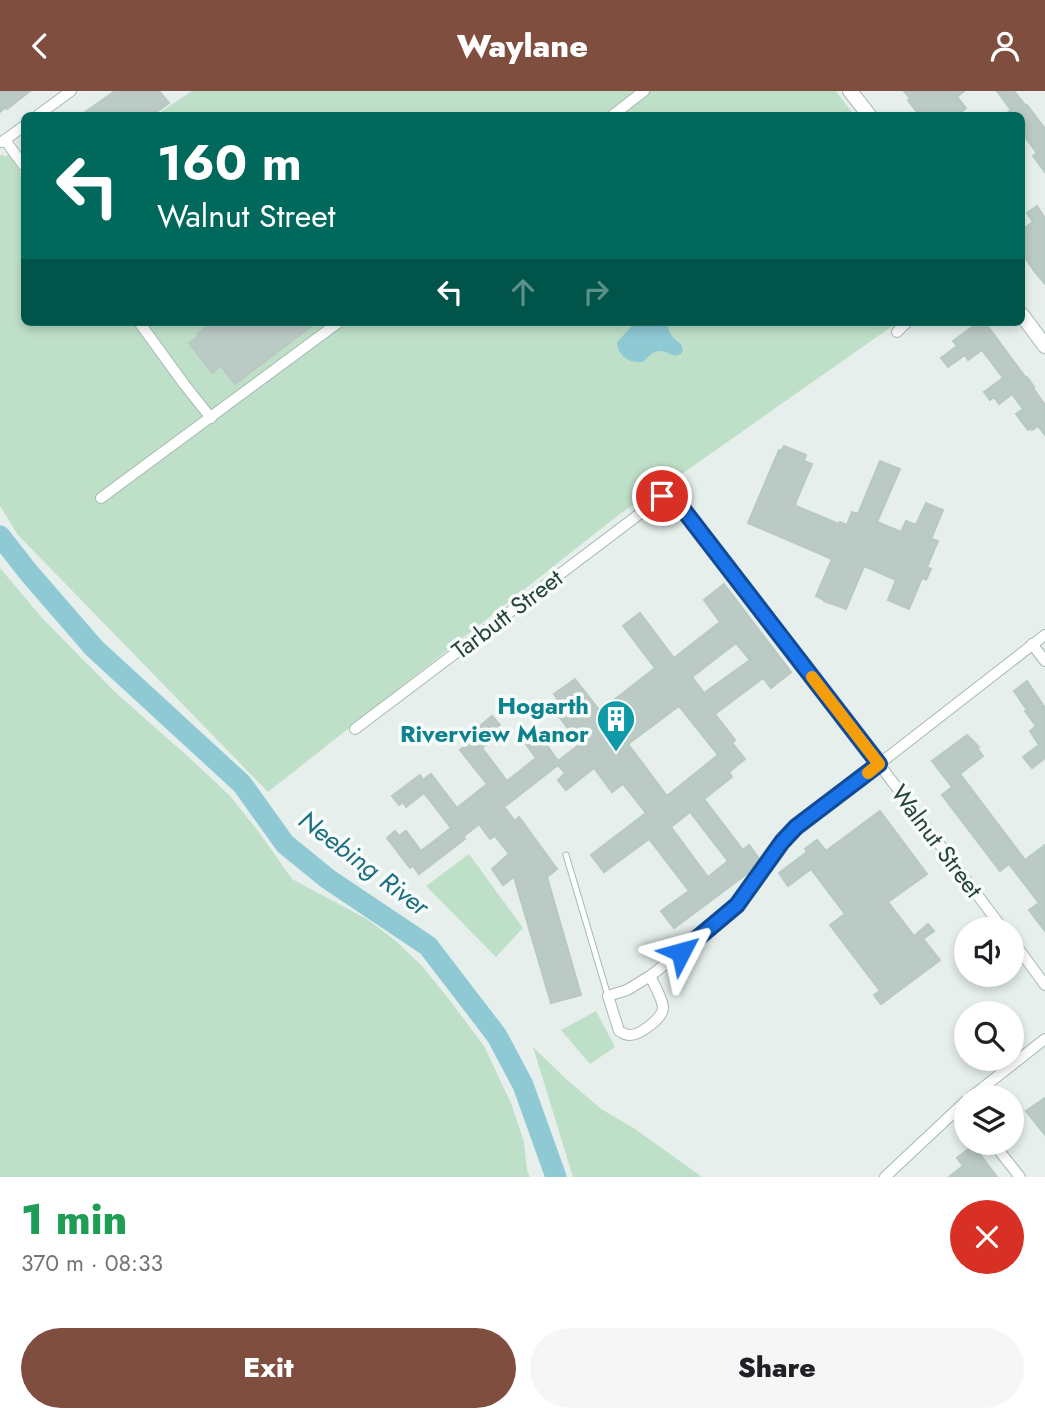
<!DOCTYPE html>
<html lang="en">
<head>
<meta charset="utf-8">
<style>
  body { margin:0; font-family:Jost,sans-serif; background:#f6f6f6; color:#202124; height:100vh; display:flex; flex-direction:column; font-size:26px; white-space:nowrap }
  * { box-sizing:border-box; margin:0 }
  p { font-size:23px; color:#757577 }
  .icon { flex:none; width:38px; height:38px; fill:none; stroke:currentColor; stroke-width:2; stroke-linecap:round; stroke-linejoin:round }
  .map { position:relative; height:1086px; overflow:hidden }
  .panel { display:flex; flex-direction:column; background:#fff; flex:1 }
  .panel>* { flex:none }
  .banner { position:absolute; left:21px; top:21px; width:1004px; height:214px; border-radius:10px; box-shadow:0 4px 10px #0003; background:#00695c; color:#fff; overflow:hidden }
  .controls { position:absolute; left:954px; top:826px; display:grid; gap:14px }
  .controls a { display:grid; place-items:center; width:70px; height:70px; border-radius:50%; background:#fff; box-shadow:0 4px 10px #0003; font-size:35px }
  .pin { position:absolute; display:grid; place-items:center; width:60px; height:60px; color:#fff; margin:-30px; border:4px solid #fff; border-radius:50%; box-shadow:0 2px 7px #0007 }
  .me { position:absolute; width:77px; margin:-38px; rotate:51deg; stroke-linejoin:round; filter:drop-shadow(0 0 5px #0008) }
  .turn { display:flex; align-items:center; gap:24px; height:147px; padding:0 21px; font-size:32px }
  .turn .icon { width:91px; height:91px; stroke-width:2.5 }
  .turn b { display:block; font-size:49px; line-height:60px }
  .lanes { display:flex; align-items:center; height:66px; padding:0 21px; background:#0003; justify-content:center; gap:35px; direction:ltr }
  .lanes .off { opacity:.35 }
  .round { display:grid; place-items:center; flex:none; width:74px; height:74px; border-radius:37px; background:#f6f6f6 }
  .head { display:flex; align-items:center; justify-content:space-between; height:119px; padding:0 21px }
  h1 { font-size:42px; font-weight:800; line-height:52px; color:#1e9e55 }
  .cta { display:flex; gap:14px; margin-top:auto; padding:14px 21px }
  .cta a { flex:1; height:80px; border-radius:42px; background:#7f4e3f; color:#fff; font-size:28px; font-weight:800; line-height:80px; text-align:center }
  .cta a+a { background:#f6f6f6; color:#202124 }
  header { display:flex; justify-content:space-between; align-items:center; height:91px; padding:0 21px; background:#7f4e3f; color:#fff; font-size:32px; font-weight:800 }
  .map>svg:first-child { display:block }
  .green { fill:#bfe0c8 }
  .water { fill:#8ec9d4 }
  .lines { fill:none; stroke-linecap:round; stroke-linejoin:round }
  .river { stroke:#8ec9d4; stroke-width:21 }
  .building { fill:#bbcac4; stroke:#b8c9c2; stroke-width:2; fill-rule:evenodd }
  .service-casing { stroke:#a8b8b2; stroke-width:7 }
  .minor-casing { stroke:#a8b8b2; stroke-width:12 }
  .tertiary-casing { stroke:#a8b8b2; stroke-width:16 }
  .service { stroke:#fff; stroke-width:5 }
  .minor { stroke:#fff; stroke-width:10 }
  .tertiary { stroke:#fff; stroke-width:14 }
  .route-casing { stroke:#114b97; stroke-width:18 }
  .route { stroke:#1a73e8; stroke-width:12 }
  .slow { stroke:#f59e0b; stroke-width:12 }
  .labels { text-anchor:middle; dominant-baseline:central; stroke-width:7; stroke-linejoin:round; paint-order:stroke }
  .street-label { font-size:24px; fill:#24423a; stroke:#f7fbf9 }
  .culture-label { font-size:24px; font-weight:bold; fill:#0d838f; stroke:#f7fbf9; text-anchor:end }
  .water-label { font-size:26px; font-style:italic; fill:#1c6f80; stroke:#f7fbf9 }
</style>
</head>
<body>
<header><svg class="icon" aria-label="back" viewBox="0 0 24 24"><path d="M15 5l-7 7 7 7"/></svg>Waylane<svg class="icon" aria-label="person" viewBox="0 0 24 24"><circle cx="12" cy="8" r="4"/><path d="M4 21q1-7 8-7t8 7"/></svg></header>
<div class="map">
<svg width="1045" height="1086" viewBox="0 0 1045 1086">
  <rect width="100%" height="100%" fill="#e6efeb"/>
  <g class="green">
    <path d="M192,0H836L854,24H156Z"/>
    <path d="M2,63L5,66L9,63L24,87V231H898L686,380L621,422L268,701L18,444L0,415V65Z"/>
    <path d="M0,477L43,528L115,601L194,671L230,705L258,740L292,788L367,828L397,851L422,875L448,907L484,955L511,1012L524,1051L527,1079L530,1086H0Z"/>
    <path d="M469,763L523,837L496,866L426,795Z"/>
    <path d="M596,920L615,956L590,973L561,939Z"/>
    <path d="M533,956L566,988L601,1018L635,1038L702,1086H573Z"/>
  </g>
  <path class="water" d="M636,231H667C669,242 672,247 681,253L683,259L681,263L675,265C659,257 655,258 643,271C630,272 618,266 617,251Z"/>
  <g class="lines">
    <path class="river" d="M0,445L29,482L94,557L242,693L285,753L328,788L428,855L497,945L523,994L556,1086"/>
  </g>
  <g class="building">
    <path d="M0,0H30L7,18L6,16L0,21Z"/>
    <path d="M115,0H159L169,12L152,24H81Z"/>
    <path d="M904,0H964L957,6L966,17L957,24H919L908,9L910,7Z"/>
    <path d="M997,0H1014L1026,15L1027,14L1045,38V81L1033,65L1037,62L1022,42V24H1004L1011,19Z"/>
    <path d="M1037,115L1045,127V193L1034,180L1022,162V139L1033,131L1027,122Z"/>
    <path d="M213,231H317L235,293L221,275L212,282L189,252L199,245L197,243Z"/>
    <path d="M979,231L984,235L986,233L1026,287L1027,286L1034,296L1033,297L1045,314V344L1038,335L1032,339L1031,337L1028,339L1016,323L1023,318L1012,303L999,313L994,306L990,309L984,301L1003,287L982,259L968,269L965,264L948,276L941,267L957,255L953,250Z"/>
    <path d="M784,355L806,364L804,370L812,373L795,413L796,415L839,433L840,431L847,434L852,421L858,423L880,370L900,378L877,431L901,441L906,430L916,434L926,412L943,419L931,448L938,450L927,476L931,478L926,489L922,487L909,518L888,509L896,489L864,475L846,518L824,510V509L816,505L832,468L748,432L779,359L781,360Z"/>
    <path d="M724,493L791,581L771,597L763,587L715,623L735,649L732,652L745,668L729,681L732,686L704,708L743,759L749,754L760,769L752,779L674,837L661,820L689,800L649,748L604,781L591,764L646,722L623,693L612,701L594,677L566,699L558,689L565,682L558,674L504,716L515,730L519,726L557,778L547,786L581,904L551,912L514,786L503,794L492,778L509,763L495,745L490,748L479,733L463,746L465,748L419,783L413,775L410,777L387,747L395,740L399,745L406,740L421,760L451,737L424,702L406,716L403,711L399,714L392,705L420,684L423,689L431,683L457,717L487,693L460,659L470,652L466,647L492,625L500,634L495,637L499,643L482,657L507,690L536,667L523,649L537,640L558,670L580,653L553,618L560,612L554,603L575,588L600,620L655,577L623,535L640,522L674,567L720,531L704,509ZM736,552L750,569L704,602L692,586ZM679,615L718,664L667,705L628,653ZM690,721L728,770L708,786L671,736Z"/>
    <path d="M1027,590L1045,617V667L1032,677L1023,666L1039,654L1030,640L1036,635L1025,620L1027,619L1014,600Z"/>
    <path d="M967,644L979,656L977,657L983,665L960,683L1025,769L1045,754V840L1029,819L1039,812L1009,773L1000,780L942,704L952,696L932,670Z"/>
    <path d="M880,720L927,783L888,811L914,845L928,833L934,840L923,848L940,869L881,913L874,904L880,900L830,834L845,823L811,778L788,795L779,782L807,761L805,758L817,749L826,760Z"/>
    <path d="M1045,1007V1044L1026,1020Z"/>
    <path d="M971,1056L977,1064L979,1062L997,1086H949L963,1075L957,1067Z"/>
  </g>
  <g class="lines">
    <g class="service-casing">
      <path id="service" d="M566,764L608,905"/>
    </g>
    <g class="minor-casing">
      <g id="minor">
        <path d="M38,24L71,0"/>
        <path d="M613,24L644,0"/>
        <path d="M5,49L24,75"/>
        <path d="M2,51L24,35"/>
        <path d="M139,231L184,293L211,327"/>
        <path d="M897,241L907,231"/>
        <path d="M101,407L339,231"/>
        <path d="M1032,553L1045,570"/>
        <path d="M355,638L662,406L672,408L682,417L879,673L1003,838"/>
        <path d="M1012,849L1045,894"/>
        <path d="M650,885L627,899L608,905L619,940C623,942 625,944 629,944C639,945 663,927 663,917C663,909 654,893 650,885L697,849L737,814L782,751L796,736L879,673L1045,544"/>
        <path d="M971,1006L1045,948"/>
        <path d="M993,1052L1020,1086"/>
        <path d="M885,1086L966,1010"/>
      </g>
    </g>
    <g class="tertiary-casing">
      <g id="tertiary">
        <path d="M850,0L869,24"/>
        <path d="M1022,224L1045,255"/>
      </g>
    </g>
    <use href="#service" class="service"/>
    <use href="#minor" class="minor"/>
    <use href="#tertiary" class="tertiary"/>
  </g>
  <g class="lines">
    <g class="route-casing">
      <path id="route" d="M662,405L672,408L682,417L879,673L796,736L782,751L737,814L681,861"/>
    </g>
    <use href="#route" class="route"/>
    <path class="slow" d="M812,586L879,673L868,682"/>
  </g>
  <defs>
    <g id="building-pin" transform="scale(2.0125)"><path d="M0 17L-7.5 6A9.5 9.5 0 1 1 7.5 6Z" fill="#0f9aa8" stroke="#f7fbf9"/><path d="M-4-6H4V6H1V3H-1V6H-4ZM-2.5-4.3h1.7v1.8h-1.7ZM.8-4.3h1.7v1.8H.8ZM-2.5-1h1.7V.8h-1.7ZM.8-1h1.7V.8H.8Z" fill="#fff"/></g>
  </defs>
  <g fill-rule="evenodd">
    <use href="#building-pin" x="616" y="628"/>
  </g>
  <g class="labels">
    <g class="street-label">
      <text transform="translate(507 523) rotate(-37)">Tarbutt Street</text>
      <text transform="translate(937 750) rotate(53)">Walnut Street</text>
    </g>
    <g class="culture-label">
      <text x="589" y="614">Hogarth<tspan x="589" dy="28">Riverview Manor</tspan></text>
    </g>
    <g class="water-label">
      <text transform="translate(364 772) rotate(37)">Neebing River</text>
    </g>
  </g>
</svg>
<div class="controls">
<a><svg class="icon" aria-label="sound" viewBox="0 0 24 24"><path d="M4 9h4l5-4v14l-5-4H4zM17 9q2 3 0 6"/></svg></a>
<a><svg class="icon" aria-label="search" viewBox="0 0 24 24"><circle cx="10" cy="10" r="6"/><path d="M15 15l6 6"/></svg></a>
<a><svg class="icon" aria-label="layers" viewBox="0 0 24 24"><path d="M12 4l9 5-9 5-9-5zM3 14l9 5 9-5"/></svg></a>
</div>
<div class="pin" style="left:662px;top:405px;background:#d93025"><svg class="icon" aria-label="arrive" viewBox="0 0 24 24"><path d="M6 21V4h12l-3 4 3 4H6"/></svg></div>
<svg class="me" style="left:681px;top:861px" viewBox="-20 -20 40 40"><path d="M0-17L14 15 0 8-14 15z" fill="#1a73e8" stroke="#fff" stroke-width="4"/></svg>
<div class="banner">
<div class="turn"><svg class="icon" aria-label="left" viewBox="0 0 24 24"><path d="M17 20v-9H6M10 6l-5 5 5 5"/></svg><div><b>160 m</b>Walnut Street</div></div>
<div class="lanes"><svg class="icon" aria-label="left" viewBox="0 0 24 24"><path d="M17 20v-9H6M10 6l-5 5 5 5"/></svg><svg class="icon off" aria-label="ahead" viewBox="0 0 24 24"><path d="M12 20V5M6 11l6-6 6 6"/></svg><svg class="icon off" aria-label="right" viewBox="0 0 24 24"><path d="M7 20v-9h11M14 6l5 5-5 5"/></svg></div>
</div>
</div>
<section class="panel">
<div class="head"><div><h1>1 min</h1><p>370 m · 08:33</p></div><a class="round" style="background:#d93025;color:#fff"><svg class="icon" aria-label="close" viewBox="0 0 24 24"><path d="M6 6l12 12M18 6L6 18"/></svg></a></div>
<div class="cta"><a>Exit</a><a>Share</a></div>
</section>
</body>
</html>
